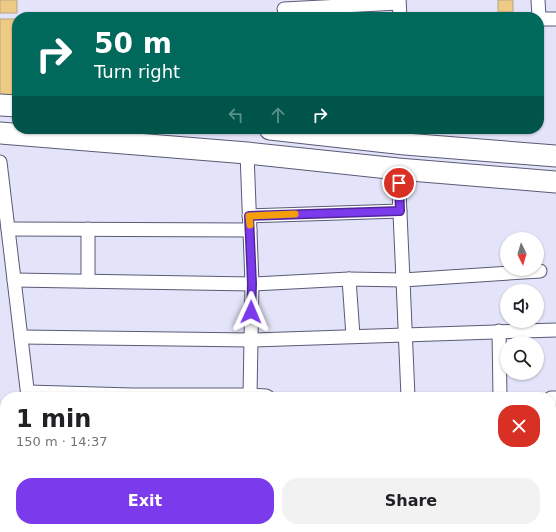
<!DOCTYPE html>
<html lang="en">
<head>
<meta charset="utf-8">
<style>
  body { margin:0; font-family:"DejaVu Sans",sans-serif; background:#f2f2f2; color:#202124; height:100vh; display:flex; flex-direction:column; font-size:15px; white-space:nowrap }
  * { box-sizing:border-box; margin:0 }
  p { font-size:13px; color:#757577 }
  .icon { flex:none; width:22px; height:22px; fill:none; stroke:currentColor; stroke-width:2; stroke-linecap:round; stroke-linejoin:round }
  .map { position:relative; flex:1; overflow:hidden }
  .sheet { position:absolute; left:0px; top:392px; width:556px; height:140px; display:flex; flex-direction:column; background:#fff; border-radius:16px 16px 0 0; box-shadow:0 1px 3px #0004 }
  .sheet>* { flex:none }
  .guide { position:absolute; left:12px; top:12px; width:532px; height:122px; border-radius:16px; box-shadow:0 1px 3px #0004; background:#00695c; color:#fff; overflow:hidden }
  .needle { width:26px; rotate:175deg }
  .controls { position:absolute; left:500px; top:232px; display:grid; gap:8px }
  .controls a { display:grid; place-items:center; width:44px; height:44px; border-radius:50%; background:#fff; box-shadow:0 1px 3px #0004; font-size:20px }
  .pin { position:absolute; display:grid; place-items:center; width:34px; height:34px; color:#fff; margin:-17px; border:2px solid #fff; border-radius:50%; box-shadow:0 1px 4px #0007 }
  .me { position:absolute; width:44px; margin:-22px; rotate:1deg; stroke-linejoin:round; filter:drop-shadow(0 0 3px #0008) }
  .turn { display:flex; align-items:center; gap:14px; height:84px; padding:0 16px; font-size:18px }
  .turn .icon { width:52px; height:52px; stroke-width:2.5 }
  .turn b { display:block; font-size:28px; line-height:34px }
  .lanes { display:flex; align-items:center; height:38px; padding:0 16px; background:#0003; justify-content:center; gap:20px; direction:ltr }
  .lanes .off { opacity:.35 }
  .round { display:grid; place-items:center; flex:none; width:42px; height:42px; border-radius:16px; background:#f2f2f2 }
  .overview { display:flex; align-items:center; justify-content:space-between; height:68px; padding:0 16px }
  h1 { font-size:24px; font-weight:800; line-height:30px }
  .cta { display:flex; gap:8px; margin-top:auto; padding:8px 16px }
  .cta a { flex:1; height:46px; border-radius:16px; background:#7c3aed; color:#fff; font-size:16px; font-weight:800; line-height:46px; text-align:center }
  .cta a+a { background:#f2f2f2; color:#202124 }
  .map>svg:first-child { display:block }
  .building { fill:#edcb85; stroke:#b5a586 }
  .lines { fill:none; stroke-linecap:round; stroke-linejoin:round }
  .minor-casing { stroke:#595a77; stroke-width:15 }
  .primary-casing { stroke:#595a77; stroke-width:23 }
  .minor { stroke:#fff; stroke-width:13 }
  .primary { stroke:#fff; stroke-width:21 }
  .route-casing { stroke:#51269a; stroke-width:10 }
  .route { stroke:#7c3aed; stroke-width:7 }
  .slow { stroke:#f59e0b; stroke-width:7 }
</style>
</head>
<body>
<div class="map">
<svg width="556" height="532" viewBox="0 0 556 532">
  <rect width="100%" height="100%" fill="#e3e4f9"/>
  <g class="building">
    <rect x="0" y="0" width="17" height="13"/>
    <rect x="498" y="0" width="15" height="12"/>
    <path d="M351,9H365L366,17H351Z"/>
    <path d="M0,19H17V100L0,96Z"/>
  </g>
  <g class="lines">
    <g class="minor-casing">
      <g id="minor">
        <path d="M399,0L400,17"/>
        <path d="M538,0L539,17"/>
        <path d="M284,9L399,3"/>
        <path d="M539,19H556"/>
        <path d="M405,129V144"/>
        <path d="M247,153L252,284L250,395"/>
        <path d="M0,162L28,397"/>
        <path d="M249,216L400,211"/>
        <path d="M8,229L250,230"/>
        <path d="M88,229V281"/>
        <path d="M349,279L353,336"/>
        <path d="M14,280L252,284L349,279L403,280L398,169"/>
        <path d="M499,331L500,397"/>
        <path d="M21,337L251,340L556,330"/>
        <path d="M28,392L132,395H250L266,396L268,397"/>
        <path d="M408,397L403,280L540,271"/>
        <path d="M551,398H556"/>
        <path d="M551,456L556,455"/>
        <path d="M551,516H556"/>
        <path d="M0,519L5,518"/>
        <path d="M40,527V532"/>
        <path d="M109,527V532"/>
        <path d="M161,527V532"/>
        <path d="M212,527V532"/>
        <path d="M330,532L384,527"/>
      </g>
    </g>
    <g class="primary-casing">
      <g id="primary">
        <path d="M0,105L17,106"/>
        <path d="M270,129L405,144L556,156"/>
        <path d="M0,133L247,153L398,169L556,182"/>
      </g>
    </g>
    <use href="#minor" class="minor"/>
    <use href="#primary" class="primary"/>
  </g>
  <g class="lines">
    <g class="route-casing">
      <path id="route" d="M251,312L252,284L249,216L400,211L399,183"/>
    </g>
    <use href="#route" class="route"/>
    <path class="slow" d="M250,225L249,216L295,214"/>
  </g>
</svg>
<div class="controls">
<a><svg class="needle" viewBox="-14 -14 28 28"><path d="M0-13l5 13h-10z" fill="#e53935"/><path d="M0 13l5-13h-10z" fill="#757577"/></svg></a>
<a><svg class="icon" aria-label="sound" viewBox="0 0 24 24"><path d="M4 9h4l5-4v14l-5-4H4zM17 9q2 3 0 6"/></svg></a>
<a><svg class="icon" aria-label="search" viewBox="0 0 24 24"><circle cx="10" cy="10" r="6"/><path d="M15 15l6 6"/></svg></a>
</div>
<div class="pin" style="left:399px;top:183px;background:#d93025"><svg class="icon" aria-label="arrive" viewBox="0 0 24 24"><path d="M6 21V4h12l-3 4 3 4H6"/></svg></div>
<svg class="me" style="left:251px;top:312px" viewBox="-20 -20 40 40"><path d="M0-17L14 15 0 8-14 15z" fill="#7c3aed" stroke="#fff" stroke-width="4"/></svg>
<div class="guide">
<div class="turn"><svg class="icon" aria-label="right" viewBox="0 0 24 24"><path d="M7 20v-9h11M14 6l5 5-5 5"/></svg><div><b>50 m</b>Turn right</div></div>
<div class="lanes"><svg class="icon off" aria-label="left" viewBox="0 0 24 24"><path d="M17 20v-9H6M10 6l-5 5 5 5"/></svg><svg class="icon off" aria-label="ahead" viewBox="0 0 24 24"><path d="M12 20V5M6 11l6-6 6 6"/></svg><svg class="icon" aria-label="right" viewBox="0 0 24 24"><path d="M7 20v-9h11M14 6l5 5-5 5"/></svg></div>
</div>
<section class="sheet">
<div class="overview"><div><h1>1 min</h1><p>150 m · 14:37</p></div><a class="round" style="background:#d93025;color:#fff"><svg class="icon" aria-label="close" viewBox="0 0 24 24"><path d="M6 6l12 12M18 6L6 18"/></svg></a></div>
<div class="cta"><a>Exit</a><a>Share</a></div>
</section>
</div>
</body>
</html>
